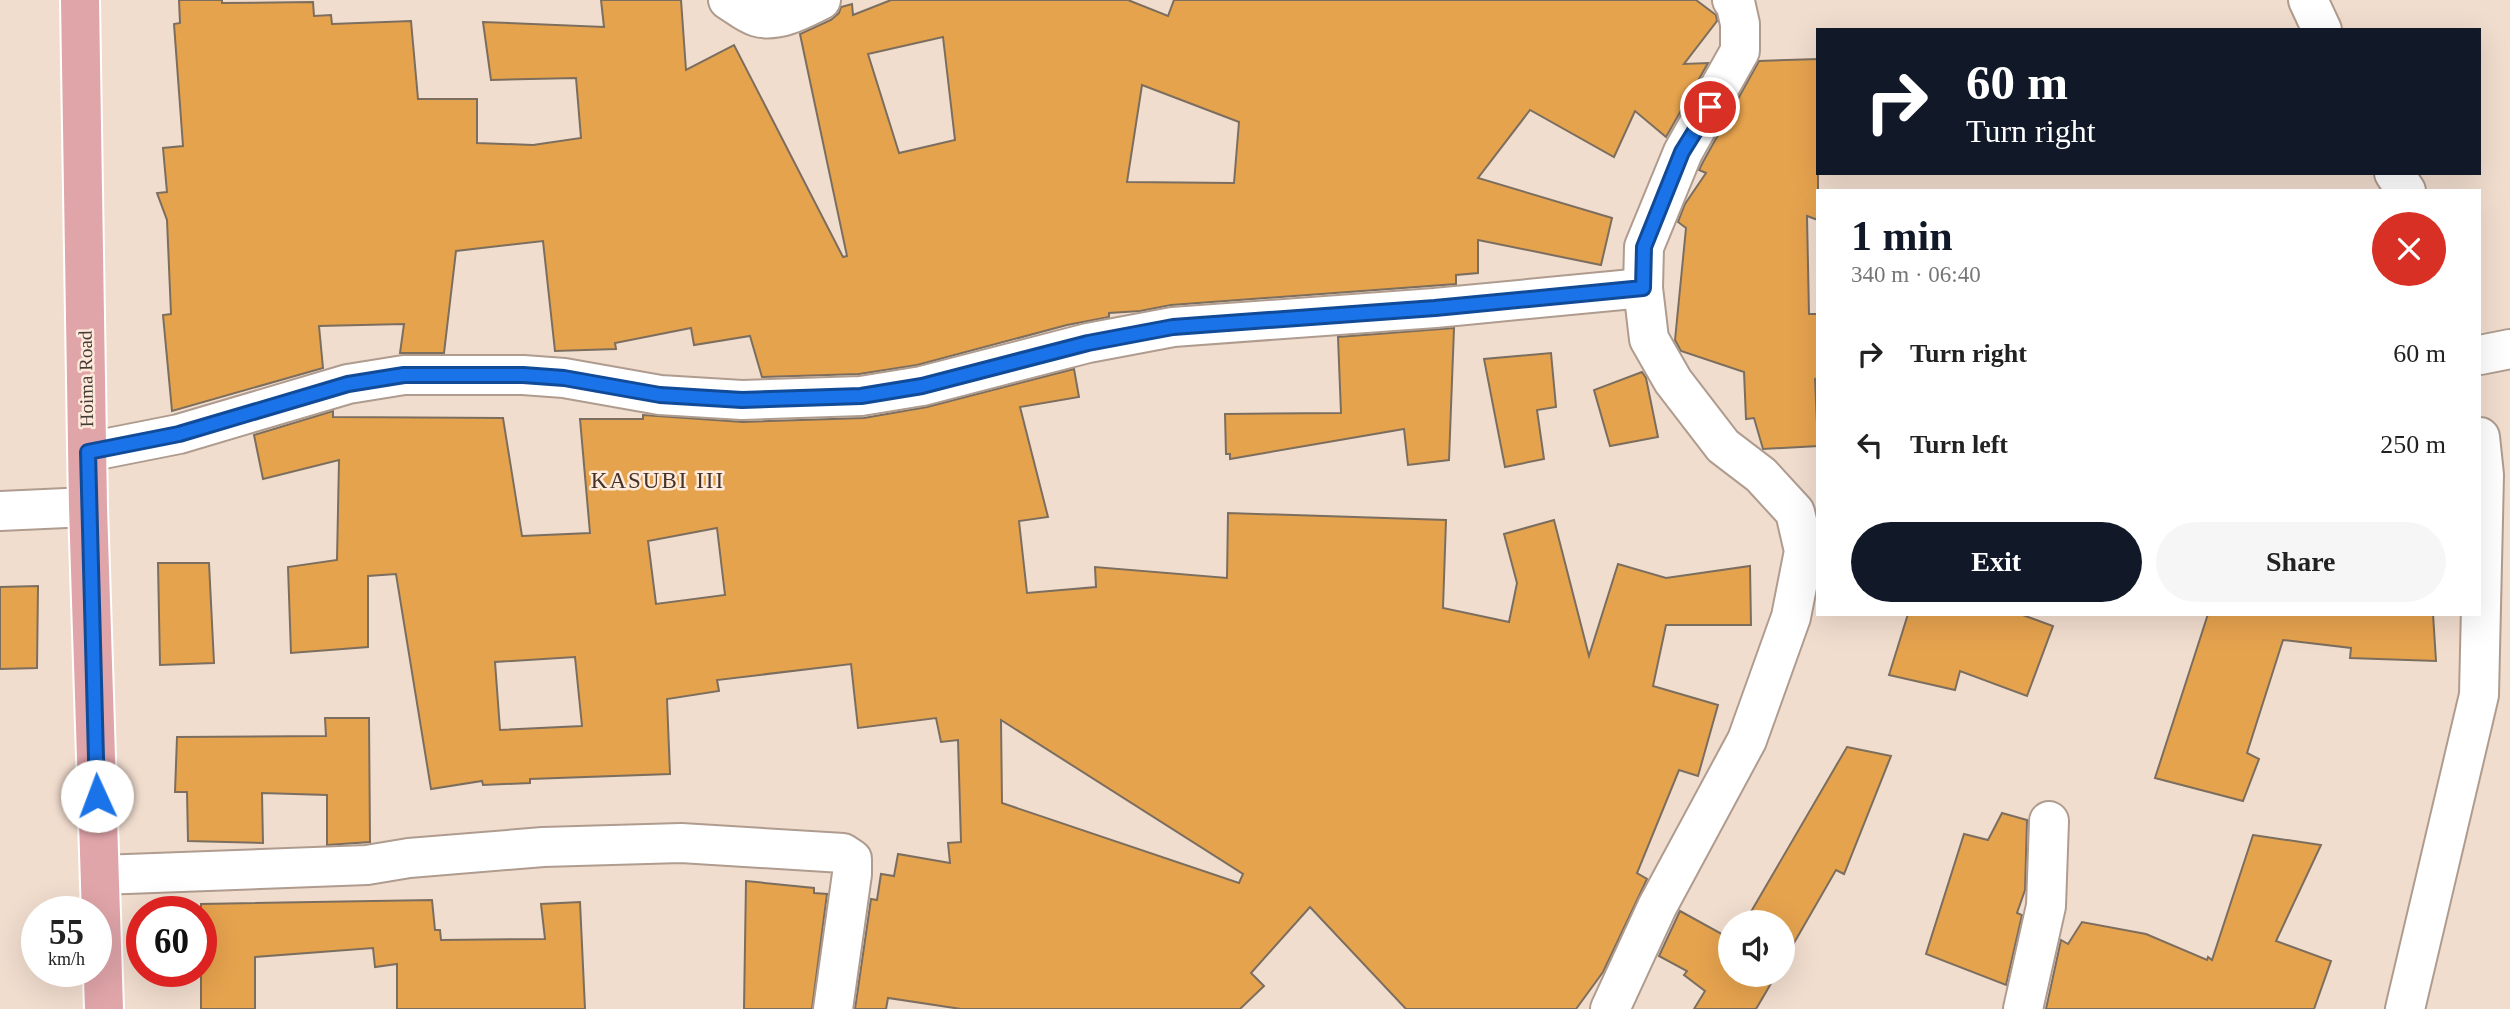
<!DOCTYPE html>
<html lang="en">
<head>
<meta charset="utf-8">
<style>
  body { margin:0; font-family:"Times New Roman",serif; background:#f6f6f6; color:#222; height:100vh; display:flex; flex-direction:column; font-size:26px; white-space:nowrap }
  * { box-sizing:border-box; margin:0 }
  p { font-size:23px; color:#767676 }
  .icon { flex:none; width:38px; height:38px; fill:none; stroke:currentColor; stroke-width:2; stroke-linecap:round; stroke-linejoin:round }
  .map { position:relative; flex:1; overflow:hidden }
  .panel { position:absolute; left:1816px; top:189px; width:665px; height:427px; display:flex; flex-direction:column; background:#fff; border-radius:0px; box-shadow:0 7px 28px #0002 }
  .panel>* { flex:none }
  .top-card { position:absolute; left:1816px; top:28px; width:665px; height:147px; border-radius:0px; box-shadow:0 7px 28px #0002; background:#111827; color:#fff; overflow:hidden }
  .fabs { position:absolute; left:1718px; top:910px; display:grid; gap:14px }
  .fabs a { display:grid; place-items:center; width:77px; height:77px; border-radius:50%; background:#fff; box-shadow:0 7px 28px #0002; font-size:35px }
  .speed { position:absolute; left:21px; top:896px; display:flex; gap:14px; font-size:35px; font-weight:700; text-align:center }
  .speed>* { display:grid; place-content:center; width:91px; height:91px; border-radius:50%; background:#fff; box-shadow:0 7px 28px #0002; line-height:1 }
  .speed small { font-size:18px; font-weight:400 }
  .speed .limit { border:10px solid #d22; background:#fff; color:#111 }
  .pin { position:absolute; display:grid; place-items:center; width:60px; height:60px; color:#fff; margin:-30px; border:4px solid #fff; border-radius:50%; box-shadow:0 2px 7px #0007 }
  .me { position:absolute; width:77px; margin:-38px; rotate:358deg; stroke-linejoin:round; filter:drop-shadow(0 0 5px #0008) }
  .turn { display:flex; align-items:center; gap:24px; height:147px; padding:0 35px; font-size:32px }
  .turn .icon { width:91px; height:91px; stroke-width:2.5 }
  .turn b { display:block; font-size:49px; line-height:60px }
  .round { display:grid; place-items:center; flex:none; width:74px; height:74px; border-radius:37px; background:#f6f6f6 }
  .summary { display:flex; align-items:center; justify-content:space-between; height:119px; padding:0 35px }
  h1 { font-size:42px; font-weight:800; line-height:52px; color:#111827 }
  .primary-button { display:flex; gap:14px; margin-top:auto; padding:14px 35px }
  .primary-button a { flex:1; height:80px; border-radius:42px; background:#111827; color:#fff; font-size:28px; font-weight:800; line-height:80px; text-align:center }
  .primary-button a+a { background:#f6f6f6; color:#222 }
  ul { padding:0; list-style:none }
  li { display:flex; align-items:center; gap:21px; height:91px; padding:0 35px }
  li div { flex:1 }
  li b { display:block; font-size:26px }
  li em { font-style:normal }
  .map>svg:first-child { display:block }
  .building { fill:#e6a34e; stroke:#7c6e5e; stroke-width:2; fill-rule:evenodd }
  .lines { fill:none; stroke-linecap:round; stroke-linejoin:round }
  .street-casing { stroke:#af9c8f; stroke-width:42 }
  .primary-casing { stroke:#fff; stroke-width:42 }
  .street { stroke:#fff; stroke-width:38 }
  .primary { stroke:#e0a5a9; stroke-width:38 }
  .route-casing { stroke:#114b97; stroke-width:18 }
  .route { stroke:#1a73e8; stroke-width:12 }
  .labels { text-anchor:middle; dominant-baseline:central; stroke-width:5; stroke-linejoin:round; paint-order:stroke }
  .street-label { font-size:19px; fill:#433b35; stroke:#ffeadb }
  .quarter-label { font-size:23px; letter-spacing:2px; fill:#423227; stroke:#ffeadb }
</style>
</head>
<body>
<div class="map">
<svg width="2510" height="1009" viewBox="0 0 2510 1009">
  <rect width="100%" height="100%" fill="#f1ddce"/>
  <g class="building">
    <path d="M179,0H222V3L313,2L314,16L331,15L332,24L411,21L418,99H477V143L533,145L581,138L576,78L491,80L483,22L604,27L601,0H681L686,70L734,45L843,257L847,256L800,34L831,20L839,13L841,7L852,4L853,15L891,0H1128L1168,16L1174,0H1696L1716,15L1717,21L1684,64L1708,63L1666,137L1635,111L1614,157L1530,110L1478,178L1612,218L1601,265L1478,240V273L1456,275V284L1171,305L1140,311L1109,313V317L1067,325L917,365L859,374L762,377L750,336L694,345L691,328L615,343L616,349L555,351L543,241L456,251L444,353H400L404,324L319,326L323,368L172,411L163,315L171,314L167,220L157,193L167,192L163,148L183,146L174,24L180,23ZM943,37L955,140L899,153L868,54ZM1142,85L1239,122L1234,183L1127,182Z"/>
    <path d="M1818,59V220L1807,216L1809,314H1818V378L1815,379L1818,446L1763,449L1754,418L1746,419L1744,372L1681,351L1675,340L1686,228L1678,222L1685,204L1706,173L1699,170L1703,162L1759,61Z"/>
    <path d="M1454,328L1449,460L1408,465L1404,429L1230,459V454H1226L1225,414L1341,413L1338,337Z"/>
    <path d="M1551,353L1556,407L1537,410L1544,459L1505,467L1484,359Z"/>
    <path d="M1074,369L1079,397L1020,407L1048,517L1019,521L1027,593L1096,587L1095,567L1227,578L1228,513L1446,520L1443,608L1509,622L1517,583L1504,534L1554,520L1589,656L1618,564L1666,578L1750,566L1751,625H1666L1653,686L1718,705L1698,776L1679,770L1637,873L1647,879L1603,972L1576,1009H1406L1310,907L1251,973L1264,986L1240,1009H961L888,998L886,1009H855L871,899L877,900L881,874L894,876L898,854L950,863L948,843L961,842L958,740L941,742L936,718L858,728L851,664L717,680L719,691L667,699L670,774L530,779V783L483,785L482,781L431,789L396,574L368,576V647L291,653L288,567L337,560L339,460L263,479L254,435L333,411V417L503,418L522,536L590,533L580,419H643V415L743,422L864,418L927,407ZM717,528L725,595L656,604L648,541ZM575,657L582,726L500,730L495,662ZM1001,720L1243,874L1239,883L1002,803Z"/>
    <path d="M1642,372L1646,378L1658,437L1610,446L1594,390Z"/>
    <path d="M158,563H209L214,663L160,665Z"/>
    <path d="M38,586L37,668L0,669V587Z"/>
    <path d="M1908,614H2020L2053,626L2027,696L1960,671L1955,690L1889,675Z"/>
    <path d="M2208,614H2433L2436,661L2350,658L2351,648L2283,640L2247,753L2259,759L2243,801L2155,778Z"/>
    <path d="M325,718H369L370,842L327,845V795L262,793L263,843L188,841L187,792H175L177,737L326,736Z"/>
    <path d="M1847,747L1891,756L1844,874L1836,870L1783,962V922H1745Z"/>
    <path d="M2002,813L2027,820L2025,890L2017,913L2022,915L2006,985L1926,954L1964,834L1988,840Z"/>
    <path d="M2253,835L2321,845L2276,941L2331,961L2314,1009H2046L2061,940L2068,944L2082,922L2146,934L2207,960L2208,957L2212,960Z"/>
    <path d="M746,881L814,888V893L827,894L812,1009H744Z"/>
    <path d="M432,900L435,930H440L441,940L545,939L541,904L580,902L585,1009H397V964L375,967L373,948L255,957V1009H201V904Z"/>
    <path d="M1680,911L1731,939V975H1776L1756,1009H1694L1705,991L1684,975L1687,971L1659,956Z"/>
  </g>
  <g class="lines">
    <g class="street-casing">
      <g id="street">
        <path d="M728,0C738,6 747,14 757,17C778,23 803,9 821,0"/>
        <path d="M2308,0L2322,30"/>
        <path d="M2394,173L2406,191"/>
        <path d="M2480,355L2510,349"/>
        <path d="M88,452L179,434L348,384L404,375H523L564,378L660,395L742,400L861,396L922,386L1088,343L1173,327L1435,308L1643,288"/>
        <path d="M0,511L88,507"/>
        <path d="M100,875L367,865L409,858L543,847L681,843L843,853L852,859V874L833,1009"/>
        <path d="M1610,1009L1657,907L1747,740L1791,617L1804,551L1795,512L1761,475L1723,446L1673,381L1649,339L1643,288L1644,247L1683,152L1740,51V24L1736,6L1732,0"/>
        <path d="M2023,1009L2046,906L2049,821"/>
        <path d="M2405,1009L2479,695L2484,475L2480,437"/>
      </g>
    </g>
    <g class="primary-casing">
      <path id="primary" d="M80,0L88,507L104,1009"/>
    </g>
    <use href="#street" class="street"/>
    <use href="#primary" class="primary"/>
  </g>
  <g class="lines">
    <g class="route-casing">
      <path id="route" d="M97,796L88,452L179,434L348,384L404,375H523L564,378L660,395L742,400L861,396L922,386L1088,343L1173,327L1435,308L1643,288L1644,247L1682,152L1710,107"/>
    </g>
    <use href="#route" class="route"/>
  </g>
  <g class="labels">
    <g class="street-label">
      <text transform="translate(86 379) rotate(-91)">Hoima Road</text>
    </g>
    <g class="quarter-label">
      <text x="658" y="480">KASUBI III</text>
    </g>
  </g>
</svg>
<div class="fabs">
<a><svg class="icon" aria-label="sound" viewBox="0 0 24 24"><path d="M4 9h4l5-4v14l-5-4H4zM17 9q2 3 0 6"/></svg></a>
</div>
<div class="speed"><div>55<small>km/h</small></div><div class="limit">60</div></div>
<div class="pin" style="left:1710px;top:107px;background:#d93025"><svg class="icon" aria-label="arrive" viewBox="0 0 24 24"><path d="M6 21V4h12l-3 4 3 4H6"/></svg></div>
<svg class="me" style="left:97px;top:796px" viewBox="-20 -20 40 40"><circle r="19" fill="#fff"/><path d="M0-13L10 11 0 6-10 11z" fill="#1a73e8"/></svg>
<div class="top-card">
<div class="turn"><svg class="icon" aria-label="right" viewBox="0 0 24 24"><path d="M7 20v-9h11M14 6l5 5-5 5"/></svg><div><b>60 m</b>Turn right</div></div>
</div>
<section class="panel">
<div class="summary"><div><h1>1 min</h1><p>340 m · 06:40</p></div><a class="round" style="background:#d93025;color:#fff"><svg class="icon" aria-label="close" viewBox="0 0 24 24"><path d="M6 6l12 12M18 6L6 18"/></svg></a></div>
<ul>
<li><svg class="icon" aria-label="right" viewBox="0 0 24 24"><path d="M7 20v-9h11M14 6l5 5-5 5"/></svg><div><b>Turn right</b></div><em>60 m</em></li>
<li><svg class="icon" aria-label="left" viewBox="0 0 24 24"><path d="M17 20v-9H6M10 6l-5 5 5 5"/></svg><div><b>Turn left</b></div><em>250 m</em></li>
</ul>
<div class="primary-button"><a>Exit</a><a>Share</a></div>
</section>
</div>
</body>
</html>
